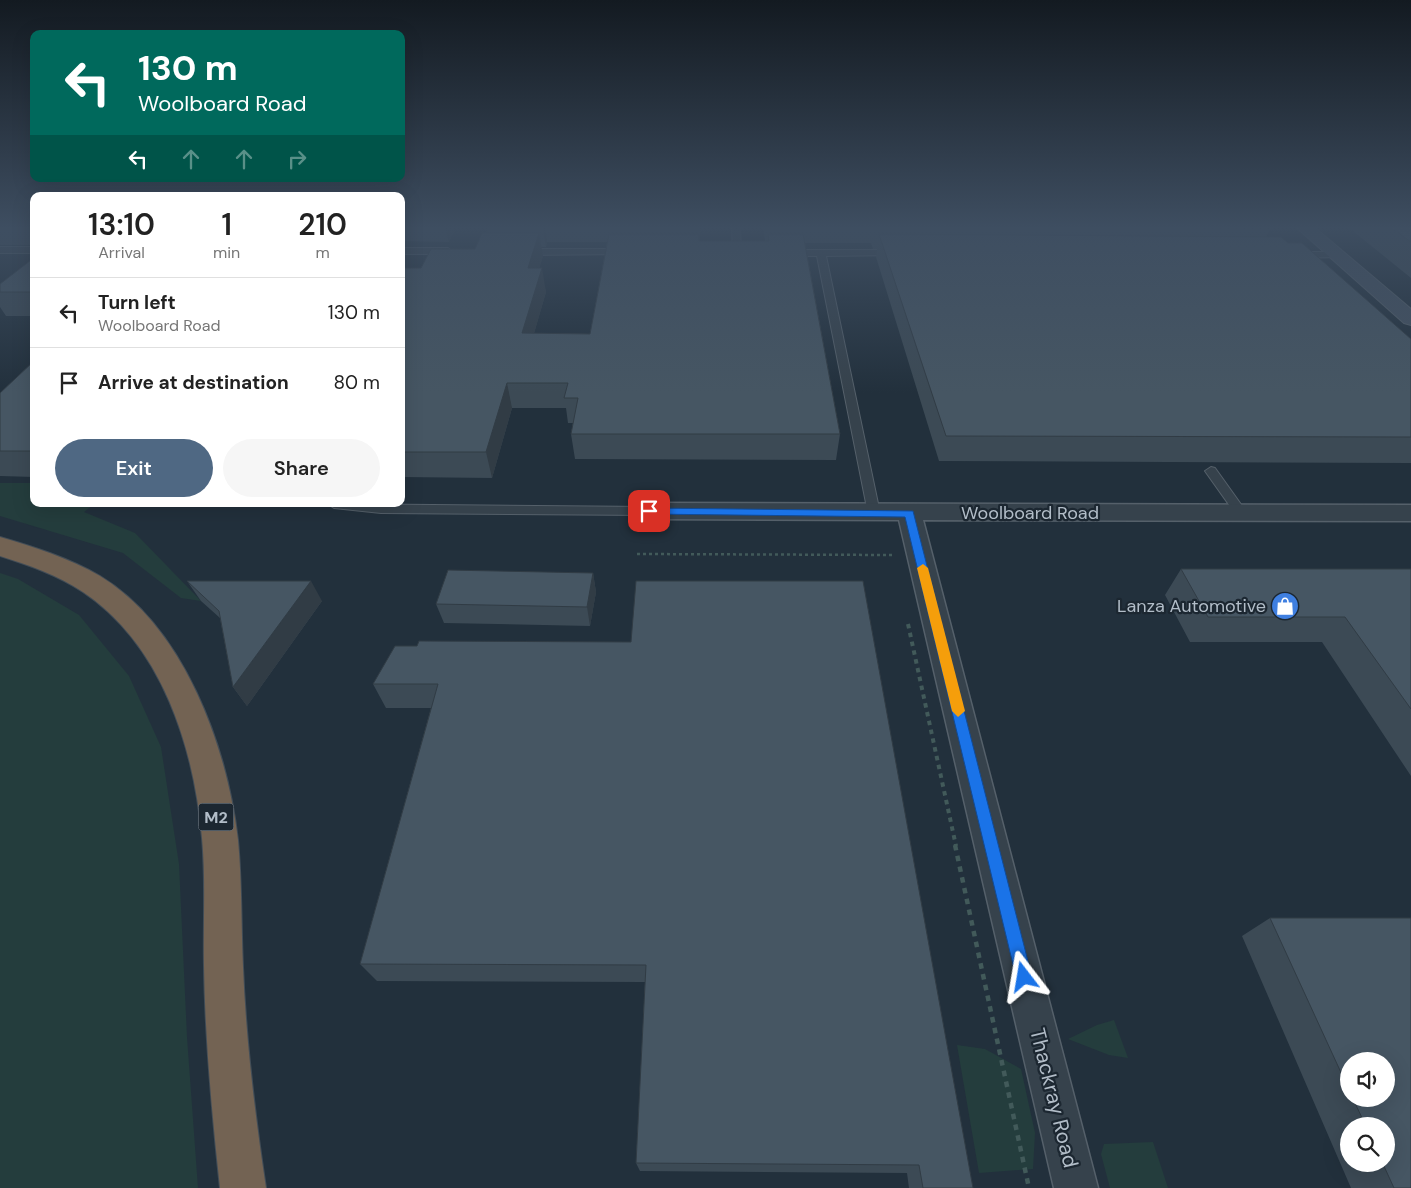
<!DOCTYPE html>
<html lang="en">
<head>
<meta charset="utf-8">
<style>
  body { margin:0; font-family:"DM Sans",sans-serif; background:#f6f6f6; color:#222; height:100vh; display:flex; flex-direction:column; font-size:19px; white-space:nowrap }
  * { box-sizing:border-box; margin:0 }
  p { font-size:16px; color:#767676 }
  .icon { flex:none; width:28px; height:28px; fill:none; stroke:currentColor; stroke-width:2; stroke-linecap:round; stroke-linejoin:round }
  .map { position:relative; flex:1; overflow:hidden }
  .panel { position:absolute; left:30px; top:192px; width:375px; height:315px; display:flex; flex-direction:column; background:#fff; border-radius:10px; box-shadow:0 5px 20px #0002 }
  .panel>* { flex:none }
  .banner { position:absolute; left:30px; top:30px; width:375px; height:152px; border-radius:10px; box-shadow:0 5px 20px #0002; background:#00695c; color:#fff; overflow:hidden }
  .buttons { position:absolute; left:1340px; top:1052px; display:grid; gap:10px }
  .buttons a { display:grid; place-items:center; width:55px; height:55px; border-radius:50%; background:#fff; box-shadow:0 5px 20px #0002; font-size:25px }
  .pin { position:absolute; display:grid; place-items:center; width:42px; height:42px; color:#fff; margin:-21px; border-radius:10px; box-shadow:0 2px 8px #0006 }
  .me { position:absolute; width:55px; margin:-28px; rotate:346deg; stroke-linejoin:round; filter:drop-shadow(0 0 4px #0008) }
  .turn { display:flex; align-items:center; gap:18px; height:105px; padding:0 25px; font-size:22px }
  .turn .icon { width:65px; height:65px; stroke-width:2.5 }
  .turn b { display:block; font-size:35px; line-height:42px }
  .lanes { display:flex; align-items:center; height:48px; padding:0 25px; background:#0003; justify-content:center; gap:25px; direction:ltr }
  .lanes .off { opacity:.35 }
  .eta { display:flex; justify-content:space-evenly; align-items:center; height:85px; text-align:center }
  .eta b { font-size:30px; font-weight:600; line-height:35px }
  .primary-button { display:flex; gap:10px; margin-top:auto; padding:10px 25px }
  .primary-button a { flex:1; height:58px; border-radius:30px; background:#4f6883; color:#fff; font-size:20px; font-weight:600; line-height:58px; text-align:center }
  .primary-button a+a { background:#f6f6f6; color:#222 }
  ul { padding:0; list-style:none }
  li { display:flex; align-items:center; gap:15px; height:70px; padding:0 25px; border-top:1px solid #e0e0e0 }
  li div { flex:1 }
  li b { display:block; font-size:19px }
  li em { font-style:normal }
  .map>svg:first-child { display:block }
  .green { fill:#243d3d }
  .lines { fill:none; stroke-linecap:round; stroke-linejoin:round }
  .lane-casing { stroke:#55606a; stroke-width:2 }
  .street-casing { stroke:#55606a; stroke-width:3 }
  .secondary-casing { stroke:#55606a; stroke-width:2 }
  .highway-casing { stroke:#424d57; stroke-width:2 }
  .path-far2 { stroke:#425a5a; stroke-width:2.5; stroke-dasharray:3 3; stroke-linecap:butt }
  .path-far1 { stroke:#425a5a; stroke-width:4; stroke-dasharray:4.5 4.5; stroke-linecap:butt }
  .path { stroke:#425a5a; stroke-width:4.5; stroke-dasharray:5.5 5.5; stroke-linecap:butt }
  .lane { fill:#36424c; fill-rule:evenodd }
  .street { fill:#36424c; fill-rule:evenodd }
  .secondary { fill:#445160; fill-rule:evenodd }
  .highway { fill:#736353; fill-rule:evenodd }
  .wall { fill:#3c4a55; fill-rule:evenodd }
  .shaded-wall { fill:#313c45 }
  .building { fill:#465663; stroke:#313c45 }
  .route { fill:#1a73e8; stroke:#114b97 }
  .slow { fill:#f59e0b }
  .labels { text-anchor:middle; dominant-baseline:central; stroke-width:4.5; stroke-linejoin:round; paint-order:stroke }
  .shield { fill:#1c2731; stroke:#85909b; stroke-width:1 }
  .shield-label { font-size:16px; font-weight:bold; fill:#b2bdc8 }
  .street-label { font-size:18px; fill:#b2bdc8; stroke:#1c2731 }
  .poi-label { font-size:18px; fill:#b2bdc8; stroke:#1c2731; text-anchor:end }
  .near-street-label { font-size:21px; fill:#b2bdc8; stroke:#1c2731 }
</style>
</head>
<body>
<div class="map">
<svg width="1411" height="1188" viewBox="0 0 1411 1188">
  <rect width="100%" height="100%" fill="#22303c"/>
  <g class="green">
    <path d="M0,483H34V504H94L84,512L135,533L201,601L181,598L123,553L0,516Z"/>
    <path d="M0,573L18,579L79,615L129,676L161,747L179,864L187,1037L198,1188H0Z"/>
    <path d="M1114,1020L1128,1058L1109,1055L1068,1039L1097,1025Z"/>
    <path d="M957,1045L985,1049L1021,1069L1035,1133L1033,1169L979,1173Z"/>
    <path d="M1153,1142L1168,1188H1110L1101,1154L1104,1144Z"/>
  </g>
  <g class="lines">
    <g class="lane-casing">
      <g id="lane">
        <path d="M732,227H740L741,253L737,256L733,253Z"/>
        <rect x="0" y="247" width="34" height="6"/>
        <path d="M401,248H448L452,251L448,254H401Z"/>
        <path d="M623,249L627,252L626,254L524,255L520,252L524,249Z"/>
        <path d="M895,250L898,251V255L826,256L880,513L874,517L868,513L817,256H789L785,253L789,250Z"/>
        <path d="M1336,252L1339,253V257L1297,258L1293,255L1297,252Z"/>
        <path d="M1211,467L1215,468L1245,510L1247,513L1245,516H1237L1205,471Z"/>
        <path d="M328,504L649,507L655,511L649,515L381,513L334,508Z"/>
      </g>
    </g>
    <g class="street-casing">
      <path id="street" d="M649,503L1411,505V521L923,520L1098,1188H1054L899,520L649,519L641,517L637,511L641,505Z"/>
    </g>
    <g class="secondary-casing">
      <path id="secondary" d="M1296,227H1314L1411,309V325L1404,323Z"/>
    </g>
    <g class="highway-casing">
      <path id="highway" d="M0,537C34,547 69,558 100,576C184,627 227,746 238,840C242,882 241,924 243,967C246,1041 255,1115 266,1188H220C212,1114 205,1040 204,966C203,924 206,881 202,838C194,747 162,645 83,592C58,575 28,565 0,556Z"/>
    </g>
    <path class="path-far2" d="M637,554L894,555"/>
    <path class="path-far1" d="M908,624L956,846"/>
    <path class="path" d="M955,845L1029,1188"/>
    <use href="#lane" class="lane"/>
    <use href="#street" class="street"/>
    <use href="#secondary" class="secondary"/>
    <use href="#highway" class="highway"/>
  </g>
  <g class="wall">
    <rect x="0" y="227" width="34" height="18"/>
    <path d="M401,227H456L449,242L401,241Z"/>
    <path d="M486,227H700V241H765L763,227H1270L1271,228L1266,237L1288,243L1411,339V463L939,461L876,257L877,249H873L871,243H805L840,434L836,460L575,459L571,434L573,423H568L566,408H512L492,478L401,477V268H421L475,249L488,233ZM547,242H607L590,334L534,333L546,292L539,268L543,256L541,247H546Z"/>
    <path d="M1348,227H1411V278Z"/>
    <path d="M34,260V316H6L0,307V284Z"/>
    <path d="M34,361V477L0,476V393Z"/>
    <path d="M1181,569H1411V776L1322,642H1190L1165,595Z"/>
    <path d="M593,573L596,592L590,626L444,623L436,604Z"/>
    <path d="M187,581L322,601L247,706L233,687L220,618L201,601Z"/>
    <path d="M417,646L973,1188H909L907,1173L640,1171L636,1163L645,982L377,981L360,964L431,708H386L373,684Z"/>
    <path d="M1270,918H1411V1188H1351L1242,936ZM1349,1061H1386V1099H1349ZM1349,1126H1386V1164H1349Z"/>
  </g>
  <g class="shaded-wall">
    <path d="M445,227H456L449,242Z"/>
    <path d="M543,227H545L547,242L546,247Z"/>
    <path d="M539,233L543,256L532,292L528,268Z"/>
    <path d="M542,268L546,292L527,358L522,333Z"/>
    <path d="M507,383L512,408L492,478L486,452Z"/>
    <path d="M593,573L596,592L590,626L587,607Z"/>
    <path d="M311,581L322,601L247,706L233,687Z"/>
  </g>
  <g class="building">
    <path d="M1059,227H1270L1271,228Z"/>
    <path d="M1390,227H1411V242Z"/>
    <path d="M482,233H539L528,268H542L522,333L590,334L609,234H699V241H769L768,234H803L840,434H571L578,398H564L568,383H507L486,452H401V268H421L431,249H475Z"/>
    <path d="M879,234L1281,237L1288,243H1302L1411,339V437L946,436Z"/>
    <path d="M31,260H34V292H0V284Z"/>
    <path d="M34,361V451H0V393Z"/>
    <path d="M1181,569H1411V709L1345,617H1208Z"/>
    <path d="M448,570L593,573L587,607L436,604Z"/>
    <path d="M187,581H311L233,687L219,611Z"/>
    <path d="M636,581H863L973,1188H923L919,1165L636,1163L646,965L360,964L438,684H373L395,646H417L419,641L631,642Z"/>
    <path d="M1270,918H1411V1188H1394L1383,1164H1386V1126H1366L1353,1099H1386V1061H1349V1090Z"/>
  </g>
  <linearGradient id="sky" x2="0" y2="1"><stop stop-color="#131a21"/><stop offset="0.58" stop-color="#3e4e61"/><stop offset="1" stop-color="#3e4e61" stop-opacity="0"/></linearGradient>
  <rect width="1411" height="393" fill="url(#sky)"/>
  <path class="route" d="M649,508L913,511L1032,977L1030,983L1024,985L1018,983L1016,977L905,517L645,514V509Z"/>
  <path class="slow" d="M923,564L928,568L965,711L958,717L952,711L917,568Z"/>
  <defs>
    <g id="shop-disc" transform="scale(1.4375)"><circle r="9.5" fill="#3f7fe0" stroke="#1c2731"/><path d="M-5-2.5h2.3a2.7 3.5 0 0 1 5.4 0H5L5.5 6h-11ZM-1.5-2.5h3a1.5 2.3 0 0 0-3 0Z" fill="#fff"/></g>
  </defs>
  <g fill-rule="evenodd">
    <use href="#shop-disc" x="1285" y="606"/>
  </g>
  <g class="labels">
    <rect class="shield" x="198.5" y="803.5" width="35" height="27" rx="4"/>
    <g class="shield-label">
      <text x="216" y="817">M2</text>
    </g>
    <g class="street-label">
      <text x="1030" y="513">Woolboard Road</text>
    </g>
    <g class="poi-label">
      <text x="1266" y="606">Lanza Automotive</text>
    </g>
    <g class="near-street-label">
      <text transform="translate(1054 1098) rotate(76)">Thackray Road</text>
    </g>
  </g>
</svg>
<div class="buttons">
<a><svg class="icon" aria-label="sound" viewBox="0 0 24 24"><path d="M4 9h4l5-4v14l-5-4H4zM17 9q2 3 0 6"/></svg></a>
<a><svg class="icon" aria-label="search" viewBox="0 0 24 24"><circle cx="10" cy="10" r="6"/><path d="M15 15l6 6"/></svg></a>
</div>
<div class="pin" style="left:649px;top:511px;background:#d93025"><svg class="icon" aria-label="arrive" viewBox="0 0 24 24"><path d="M6 21V4h12l-3 4 3 4H6"/></svg></div>
<svg class="me" style="left:1024px;top:977px" viewBox="-20 -20 40 40"><path d="M0-17L14 15 0 8-14 15z" fill="#1a73e8" stroke="#fff" stroke-width="4"/></svg>
<div class="banner">
<div class="turn"><svg class="icon" aria-label="left" viewBox="0 0 24 24"><path d="M17 20v-9H6M10 6l-5 5 5 5"/></svg><div><b>130 m</b>Woolboard Road</div></div>
<div class="lanes"><svg class="icon" aria-label="left" viewBox="0 0 24 24"><path d="M17 20v-9H6M10 6l-5 5 5 5"/></svg><svg class="icon off" aria-label="ahead" viewBox="0 0 24 24"><path d="M12 20V5M6 11l6-6 6 6"/></svg><svg class="icon off" aria-label="ahead" viewBox="0 0 24 24"><path d="M12 20V5M6 11l6-6 6 6"/></svg><svg class="icon off" aria-label="right" viewBox="0 0 24 24"><path d="M7 20v-9h11M14 6l5 5-5 5"/></svg></div>
</div>
<section class="panel">
<div class="eta">
<div><b>13:10</b><p>Arrival</p></div>
<div><b>1</b><p>min</p></div>
<div><b>210</b><p>m</p></div>
</div>
<ul>
<li><svg class="icon" aria-label="left" viewBox="0 0 24 24"><path d="M17 20v-9H6M10 6l-5 5 5 5"/></svg><div><b>Turn left</b><p>Woolboard Road</p></div><em>130 m</em></li>
<li><svg class="icon" aria-label="arrive" viewBox="0 0 24 24"><path d="M6 21V4h12l-3 4 3 4H6"/></svg><div><b>Arrive at destination</b></div><em>80 m</em></li>
</ul>
<div class="primary-button"><a>Exit</a><a>Share</a></div>
</section>
</div>
</body>
</html>
